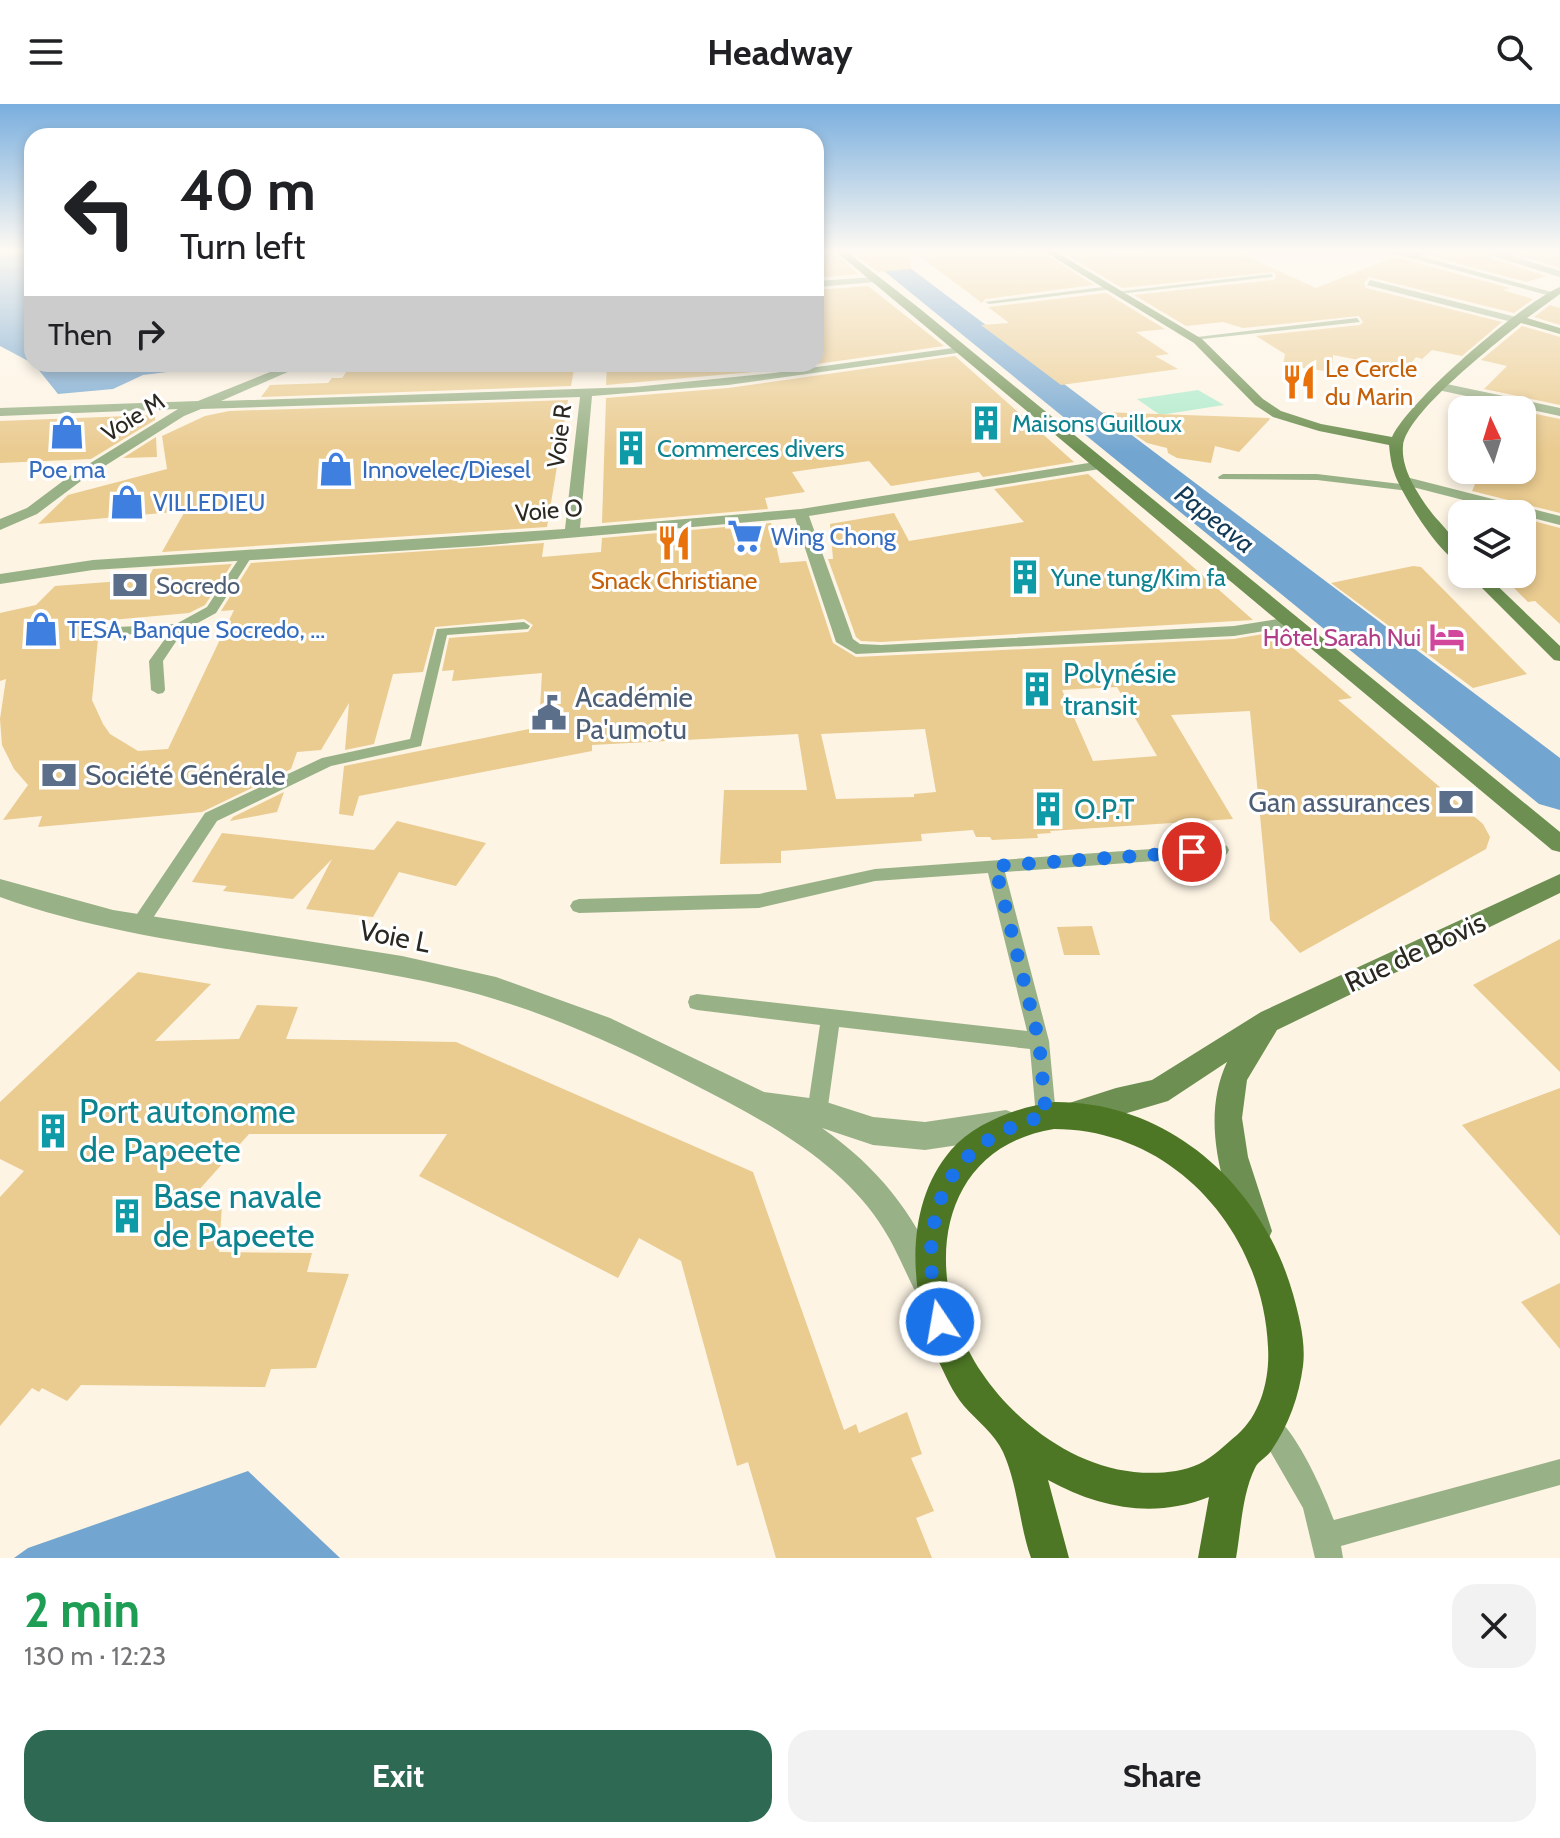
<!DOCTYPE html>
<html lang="en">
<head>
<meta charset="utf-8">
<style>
  body { margin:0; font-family:Cabin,sans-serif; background:#f2f2f2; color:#202124; height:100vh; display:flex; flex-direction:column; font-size:30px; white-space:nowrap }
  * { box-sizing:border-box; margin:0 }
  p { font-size:26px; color:#757577 }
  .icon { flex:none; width:44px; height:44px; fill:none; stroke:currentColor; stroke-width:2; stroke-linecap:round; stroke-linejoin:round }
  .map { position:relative; height:1454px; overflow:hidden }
  .drawer { display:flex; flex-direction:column; background:#fff; flex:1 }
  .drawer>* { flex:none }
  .banner { position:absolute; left:24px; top:24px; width:800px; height:244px; border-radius:24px; box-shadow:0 4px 12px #0003; background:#fff; color:#202124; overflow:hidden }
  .needle { width:52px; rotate:356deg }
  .fabs { position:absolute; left:1448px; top:292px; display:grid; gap:16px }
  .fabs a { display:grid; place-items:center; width:88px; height:88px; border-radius:16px; background:#fff; box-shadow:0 4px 12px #0003; font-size:40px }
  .pin { position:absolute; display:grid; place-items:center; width:68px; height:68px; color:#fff; margin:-34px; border:4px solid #fff; border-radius:50%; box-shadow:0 2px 8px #0007 }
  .me { position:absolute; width:88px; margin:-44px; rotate:348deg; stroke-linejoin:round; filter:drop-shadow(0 0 6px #0008) }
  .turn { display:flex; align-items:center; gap:28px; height:168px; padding:0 24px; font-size:36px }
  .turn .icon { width:104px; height:104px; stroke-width:2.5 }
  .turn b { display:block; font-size:56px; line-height:68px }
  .then { display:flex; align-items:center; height:76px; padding:0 24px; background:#0003; gap:16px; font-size:30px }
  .round { display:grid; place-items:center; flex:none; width:84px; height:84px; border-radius:24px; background:#f2f2f2 }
  .headline { display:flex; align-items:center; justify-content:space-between; height:136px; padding:0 24px }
  h1 { font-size:48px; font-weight:700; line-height:60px; color:#1e9e55 }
  .cta { display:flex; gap:16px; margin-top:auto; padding:16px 24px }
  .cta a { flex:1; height:92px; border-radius:24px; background:#2d6953; color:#fff; font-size:32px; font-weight:700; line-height:92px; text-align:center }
  .cta a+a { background:#f2f2f2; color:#202124 }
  header { display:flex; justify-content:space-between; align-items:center; height:104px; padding:0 24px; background:#fff; font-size:36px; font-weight:700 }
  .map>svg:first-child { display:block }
  .green { fill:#afebcd }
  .water { fill:#72a5d0 }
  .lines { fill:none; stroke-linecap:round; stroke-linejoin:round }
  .river { fill:#72a5d0; fill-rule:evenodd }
  .building { fill:#eacb90; fill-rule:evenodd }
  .service { fill:#99b187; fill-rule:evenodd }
  .minor { fill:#99b187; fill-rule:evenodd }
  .tertiary { fill:#99b187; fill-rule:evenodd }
  .secondary { fill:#6d8f51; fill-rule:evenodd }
  .primary { fill:#4d7724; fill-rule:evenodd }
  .route { stroke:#1a73e8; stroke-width:14; stroke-dasharray:0 25.2 }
  .labels { text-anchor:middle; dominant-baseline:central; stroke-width:6; stroke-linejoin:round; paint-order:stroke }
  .far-food-label { font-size:24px; fill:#c56008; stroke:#fff; text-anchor:start }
  .far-street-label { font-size:24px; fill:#2b2822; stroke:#fff }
  .far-culture-label { font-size:24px; fill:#0d838f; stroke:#fff; text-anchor:start }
  .far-shop-label { font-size:24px; fill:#366cbe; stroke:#fff; text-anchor:start }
  .far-service-label { font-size:24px; fill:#4e5e75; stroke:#fff; text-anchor:start }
  .far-hotel-label { font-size:24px; fill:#b23c85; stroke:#fff; text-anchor:end }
  .far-water-label { font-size:26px; font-style:italic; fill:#123a57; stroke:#fff }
  .culture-label { font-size:28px; fill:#0d838f; stroke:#fff; text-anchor:start }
  .service-label { font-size:28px; fill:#4e5e75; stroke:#fff; text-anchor:start }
  .street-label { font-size:28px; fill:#2b2822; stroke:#fff }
  .near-culture-label { font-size:34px; fill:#0d838f; stroke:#fff; text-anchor:start }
</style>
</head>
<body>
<header><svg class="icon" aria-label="menu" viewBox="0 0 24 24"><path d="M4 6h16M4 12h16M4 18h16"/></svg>Headway<svg class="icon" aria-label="search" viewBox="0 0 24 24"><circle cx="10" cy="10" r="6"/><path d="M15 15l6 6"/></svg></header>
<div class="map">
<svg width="1560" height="1454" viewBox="0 0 1560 1454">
  <rect width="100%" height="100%" fill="#fdf4e4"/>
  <path class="green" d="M1198,286L1224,301L1160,311L1137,295Z"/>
  <g class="water">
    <path d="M0,145H32V259L0,242Z"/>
    <path d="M34,260H232L143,271L113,285L58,290Z"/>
    <path d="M248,1367L340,1454H14L28,1444Z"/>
  </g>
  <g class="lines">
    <path class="river" d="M857,145H885L1560,654V706L1539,700Z"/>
  </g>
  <g class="building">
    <path d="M816,145H830L858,170L816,174Z"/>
    <path d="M848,145H910L911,165L878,168Z"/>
    <path d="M910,145H1037L1094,181L985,195L982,199Z"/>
    <path d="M1076,145H1105V152L1182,145H1231L1316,184L1394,153L1510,184L1503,186L1533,195L1514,209L1369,173L1364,179L1366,184L1502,218L1462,252L1432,246L1422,255L1416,253L1406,265L1333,251L1332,268L1283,261L1285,250L1256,232L1360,221L1363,218L1359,212L1243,224L1223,218L1186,222L1134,191L1273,176L1276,173L1274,168L1122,184L1065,150Z"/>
    <path d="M1443,145H1494L1492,155L1546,172L1527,178L1430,152Z"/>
    <path d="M1501,145H1560V164Z"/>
    <path d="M868,182L944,242L774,266L606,281L607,260H816V186Z"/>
    <path d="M1106,189L1165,225L1136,228L1169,250L1155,252L1178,265L1061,281L981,221L1009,219L988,203Z"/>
    <path d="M1550,201L1560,204V221L1534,213Z"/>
    <path d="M1522,222L1560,233V301L1484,285L1507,262L1481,256Z"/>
    <path d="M955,252L1074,358L983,373L979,368L891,382L869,357L792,368L805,388L765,394L768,405L602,419L606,294L728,284Z"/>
    <path d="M352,260H575L571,282L261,293L270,281L328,279L332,274H342Z"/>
    <path d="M568,296L547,423L162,448L185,407L38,420L68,391L167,365L162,332L205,312L229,307Z"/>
    <path d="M1522,307L1560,315V409L1472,387L1481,366H1522Z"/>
    <path d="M1102,308L1269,314L1270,315L1239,348L1215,342L1211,359L1177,354L1168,349L1167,344L1147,339Z"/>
    <path d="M155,311V316L91,355L0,359V317Z"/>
    <path d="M156,333L157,353L123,354Z"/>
    <path d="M1088,370L1253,516L881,538L861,537L856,533L828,455H833L830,420L894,409L909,437L1024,418L994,385Z"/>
    <path d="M1522,414L1560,424V520L1535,497L1528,498L1511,481L1516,470H1522Z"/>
    <path d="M771,419L780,459L806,457L833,539L856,553L1234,535L1269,529L1281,540L1293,544L1352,594L1338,596L1483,720L1490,733L1486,745L1300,849L1270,816L1250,607L1171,611L1233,715L1050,727L1051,729L1037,730L1038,734L992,736L990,733H976L973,726L921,730L922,737L781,747V759L720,760L724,686H807L798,630L592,641V647L359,692L353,712L339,710L344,662L539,623L542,569L452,577L454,566L442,567L449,534L528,528L533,521L524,515L435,523L423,568L393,570L374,640L345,646L349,599L321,646L297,648L291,665L202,708L38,723L42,712L3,716L28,681L14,665L2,641L0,615L6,575L0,577V509L36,501L55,482L148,475L153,465L232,460L205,501L189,509L100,517V521L89,527L98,535L92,596L103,620L110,630L138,647L168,645L234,506L221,507L251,459L544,439L542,453L601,448L602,434ZM1117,583L1157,652L1093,657L1062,586ZM925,625L936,688L914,690V693L836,695L821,630Z"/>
    <path d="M1413,462L1421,463L1527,570L1473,584L1331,479Z"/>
    <path d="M284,688L277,708L230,717L233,713Z"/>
    <path d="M397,717L486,739L456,782L399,768L373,813L306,805L332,755L293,795L223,787L227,782L192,778L222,729L374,746Z"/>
    <path d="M1092,822L1100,851H1064L1057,823Z"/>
    <path d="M1560,835V968L1473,881Z"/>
    <path d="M138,868L211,880L155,937L239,935L257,901L298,903L286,935L456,938L753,1068L844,1326L856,1320L859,1329L907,1308L922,1350L911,1354L934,1407L916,1414L932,1454H776L748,1358L737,1362L681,1157L639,1134L618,1174L419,1072L447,1030H249L198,1087L222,1100L219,1148L312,1149L307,1168L349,1170L316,1264L271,1265L265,1283L81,1281L67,1297L42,1284L39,1288L32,1284L0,1322V1093L24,1067L0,1055V998Z"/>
    <path d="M1560,984V1132L1462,1021Z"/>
    <path d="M1560,1179V1245L1521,1198Z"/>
  </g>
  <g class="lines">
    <g class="service">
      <path d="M1431,145L1440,146L1408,154L1405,152Z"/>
      <path d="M1271,170L1273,173L1118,190L1114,188Z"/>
      <path d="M1111,182L1113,185L989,200L985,198Z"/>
      <path d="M1357,214L1360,218L1193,236L1189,234Z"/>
      <path d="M1223,370H1317L1409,381L1414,384L1409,387L1317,376L1219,375L1218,373Z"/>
      <path d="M246,449L252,452L216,509L183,527L163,557L165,586L163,589L158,590L151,586L149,557L170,528L98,532L92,528L98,524L176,520L207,503L242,450Z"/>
      <path d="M524,518L530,522L528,525L447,531L421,642L331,662L217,717L145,826L139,828L133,826L130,821L133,816L205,709L322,654L410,635L437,525Z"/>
      <path d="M1221,740L1227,742L1229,746L1227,750L1221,752L1005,768L1049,937L1056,1012L1053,1019L1046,1022L1039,1019L1036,1012L1030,945L839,923L827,1009L824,1016L817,1019L810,1016L807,1009L820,921L697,906L690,904L688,898L690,892L697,890L1027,927L988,769L875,777L759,804L579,809L573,807L570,802L573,797L579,795L759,790L875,765Z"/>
      <path d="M1268,1308C1294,1319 1324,1389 1334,1416L1560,1355V1381L1341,1442L1343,1454H1315L1303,1404L1255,1321L1259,1312Z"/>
    </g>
    <g class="minor">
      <path d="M1045,145H1073L1048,150Z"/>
      <path d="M1378,145H1394L1559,190L1554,193Z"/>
      <path d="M1496,147L1560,167V173L1493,152Z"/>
      <path d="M877,173L874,178L816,183V177Z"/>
      <path d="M1370,176L1520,214L1521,216L1516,219L1367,181Z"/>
      <path d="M960,243L964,244V248L728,281L592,292L580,424L801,405L1101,357L1106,358V364L809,412L853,535L860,540L881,541L1234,522L1290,513L1299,518L1296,522L1234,532L856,550L836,538L795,414L478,442L93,466L0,480V470L93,456L565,425L580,293L201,305L184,312L81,377L37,410L0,426V415L27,404L71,371L178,305L0,312V304L198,297L290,260H306L221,297L634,283L774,269Z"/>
      <path d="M1442,279L1560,304V312L1438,286L1436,283Z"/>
      <path d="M1406,373L1560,412V421L1401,380V374Z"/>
    </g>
    <path class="tertiary" d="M0,775L113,806L402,852L496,873L610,914L764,988L817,995L873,1013L925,1018L1006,1006L1016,1010L1020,1020L1016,1030L1006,1034L925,1046L873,1041L822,1024C883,1067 917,1114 945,1182L940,1193L929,1198L918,1193C905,1168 895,1141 879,1118C836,1054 758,1013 691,979C614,939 535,903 450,883C301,848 145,845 0,793Z"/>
    <g class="secondary">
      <path d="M833,145H843L919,204L1560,728V748L1552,746Z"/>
      <path d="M1040,145H1051L1202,235L1263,295L1281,307L1321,320L1392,333C1410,295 1522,199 1560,183V190L1527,214L1560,224V230L1521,219C1494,241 1406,309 1403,342C1401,364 1416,387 1428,404C1441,422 1462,437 1462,460C1441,454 1403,392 1395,371C1391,361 1390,351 1389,341L1319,327L1273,313L1255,301L1194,239Z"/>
      <path d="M1468,470H1485L1560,542V557L1554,556Z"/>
      <path d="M1560,770V789L1277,926L1247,976L1242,1014L1248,1053L1272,1127L1267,1138L1256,1143L1245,1138C1222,1083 1200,1016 1227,958L1168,997L1073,1025L1063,1021L1059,1011L1063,1001L1116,984L1152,976L1261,908Z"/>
    </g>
    <path class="primary" d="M1054,998C1169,997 1262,1081 1293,1190C1299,1212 1306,1238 1303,1262C1299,1292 1289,1321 1271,1347C1267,1353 1258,1357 1255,1364C1242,1390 1241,1426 1236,1454H1198L1209,1393C1154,1415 1099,1404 1048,1376L1069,1454H1031C1019,1420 1018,1381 1003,1348C995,1330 976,1316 964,1302C952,1288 945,1270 937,1254C909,1191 903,1102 951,1046C976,1018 1018,1003 1054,998ZM1054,1025C1173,1025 1263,1127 1268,1243C1270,1274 1261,1310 1237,1331C1225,1341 1213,1353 1199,1360C1179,1369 1155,1370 1134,1368C1073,1362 1015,1318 982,1269C922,1181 931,1045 1054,1025Z"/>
  </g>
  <linearGradient id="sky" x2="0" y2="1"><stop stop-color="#79aede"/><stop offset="0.42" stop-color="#fefaf3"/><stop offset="1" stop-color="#fefaf3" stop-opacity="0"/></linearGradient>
  <rect width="1560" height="349" fill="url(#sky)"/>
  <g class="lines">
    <path class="route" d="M940,1218C915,1120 940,1037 1046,1012L1039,937L995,762L1192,748"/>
  </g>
  <defs>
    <g id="restaurant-bare" transform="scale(2.76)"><path d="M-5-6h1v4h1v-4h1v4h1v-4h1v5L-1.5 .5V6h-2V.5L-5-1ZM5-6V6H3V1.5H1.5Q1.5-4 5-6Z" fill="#e8710a" stroke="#fff" stroke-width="2.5" paint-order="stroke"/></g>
    <g id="building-bare" transform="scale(2.76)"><path d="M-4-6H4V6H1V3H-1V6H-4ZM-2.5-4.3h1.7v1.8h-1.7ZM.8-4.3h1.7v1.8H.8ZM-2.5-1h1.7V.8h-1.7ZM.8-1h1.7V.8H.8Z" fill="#0f9aa8" stroke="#fff" stroke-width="2.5" paint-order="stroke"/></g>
    <g id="shop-bare" transform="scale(2.76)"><path d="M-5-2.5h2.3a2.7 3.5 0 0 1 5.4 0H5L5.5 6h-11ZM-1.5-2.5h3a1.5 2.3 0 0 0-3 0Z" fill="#3f7fe0" stroke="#fff" stroke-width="2.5" paint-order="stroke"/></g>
    <g id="supermarket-bare" transform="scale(2.76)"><path d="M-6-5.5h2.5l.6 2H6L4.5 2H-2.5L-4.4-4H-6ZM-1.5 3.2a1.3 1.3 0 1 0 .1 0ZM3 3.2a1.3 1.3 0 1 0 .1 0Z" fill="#3f7fe0" stroke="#fff" stroke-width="2.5" paint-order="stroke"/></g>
    <g id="bank-bare" transform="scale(2.76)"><path d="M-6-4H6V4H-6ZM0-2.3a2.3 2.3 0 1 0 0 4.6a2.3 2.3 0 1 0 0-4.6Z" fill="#5c6f8a" stroke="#fff" stroke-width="2.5" paint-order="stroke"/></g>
    <g id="hotel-bare" transform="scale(2.76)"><path d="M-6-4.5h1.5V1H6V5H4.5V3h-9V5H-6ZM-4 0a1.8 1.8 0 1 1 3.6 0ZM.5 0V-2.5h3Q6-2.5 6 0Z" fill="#d1479c" stroke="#fff" stroke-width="2.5" paint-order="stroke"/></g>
    <g id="civic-bare" transform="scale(2.76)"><path d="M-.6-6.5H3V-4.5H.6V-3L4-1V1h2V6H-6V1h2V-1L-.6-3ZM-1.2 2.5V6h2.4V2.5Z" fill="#5c6f8a" stroke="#fff" stroke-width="2.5" paint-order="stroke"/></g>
  </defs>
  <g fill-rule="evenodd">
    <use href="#restaurant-bare" x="1299" y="278"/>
    <use href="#building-bare" x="986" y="319"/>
    <use href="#shop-bare" x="67" y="328"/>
    <use href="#building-bare" x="631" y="344"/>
    <use href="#shop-bare" x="336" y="365"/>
    <use href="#shop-bare" x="127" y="398"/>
    <use href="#supermarket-bare" x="745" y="432"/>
    <use href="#restaurant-bare" x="674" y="439"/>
    <use href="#building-bare" x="1025" y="473"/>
    <use href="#bank-bare" x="130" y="481"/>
    <use href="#shop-bare" x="41" y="525"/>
    <use href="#hotel-bare" x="1447" y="533"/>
    <use href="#building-bare" x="1037" y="585"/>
    <use href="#civic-bare" x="549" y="609"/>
    <use href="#bank-bare" x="59" y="671"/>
    <use href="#bank-bare" x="1456" y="698"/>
    <use href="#building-bare" x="1048" y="705"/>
    <use href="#building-bare" x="53" y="1027"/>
    <use href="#building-bare" x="127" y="1112"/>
  </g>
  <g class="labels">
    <g class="far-food-label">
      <text x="1325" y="264">Le Cercle<tspan x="1325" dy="28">du Marin</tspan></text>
      <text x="674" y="476" text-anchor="middle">Snack Christiane</text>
    </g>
    <g class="far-street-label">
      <text transform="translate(133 313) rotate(-32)">Voie M</text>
      <text transform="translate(559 332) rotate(-83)">Voie R</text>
      <text transform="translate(549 406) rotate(-5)">Voie O</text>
    </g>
    <g class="far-culture-label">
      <text x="1012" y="319">Maisons Guilloux</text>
      <text x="657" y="344">Commerces divers</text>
      <text x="1051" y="473">Yune tung/Kim fa</text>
    </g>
    <g class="far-shop-label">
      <text x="67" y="365" text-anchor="middle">Poe ma</text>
      <text x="362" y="365">Innovelec/Diesel</text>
      <text x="153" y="398">VILLEDIEU</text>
      <text x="771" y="432">Wing Chong</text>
      <text x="67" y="525">TESA, Banque Socredo, ...</text>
    </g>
    <g class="far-service-label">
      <text x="156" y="481">Socredo</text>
    </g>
    <g class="far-hotel-label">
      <text x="1421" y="533">Hôtel Sarah Nui</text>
    </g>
    <g class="far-water-label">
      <text transform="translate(1215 415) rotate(38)">Papeava</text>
    </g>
    <g class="culture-label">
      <text x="1063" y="569">Polynésie<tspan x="1063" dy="32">transit</tspan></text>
      <text x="1074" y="705">O.P.T</text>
    </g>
    <g class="service-label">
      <text x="575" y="593">Académie<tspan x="575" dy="32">Pa'umotu</tspan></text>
      <text x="85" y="671">Société Générale</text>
      <text x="1430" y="698" text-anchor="end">Gan assurances</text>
    </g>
    <g class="street-label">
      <text transform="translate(395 832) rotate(11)">Voie L</text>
      <text transform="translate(1415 848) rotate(-25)">Rue de Bovis</text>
    </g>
    <g class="near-culture-label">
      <text x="79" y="1007">Port autonome<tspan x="79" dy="39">de Papeete</tspan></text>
      <text x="153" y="1092">Base navale<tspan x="153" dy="39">de Papeete</tspan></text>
    </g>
  </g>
</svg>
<div class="fabs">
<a><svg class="needle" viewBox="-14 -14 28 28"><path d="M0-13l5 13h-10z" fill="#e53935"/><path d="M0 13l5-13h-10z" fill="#757577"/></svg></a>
<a><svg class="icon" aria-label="layers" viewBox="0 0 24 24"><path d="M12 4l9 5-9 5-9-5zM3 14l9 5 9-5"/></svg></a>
</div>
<div class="pin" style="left:1192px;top:748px;background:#d93025"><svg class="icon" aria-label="arrive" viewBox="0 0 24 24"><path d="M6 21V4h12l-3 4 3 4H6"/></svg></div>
<svg class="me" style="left:940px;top:1218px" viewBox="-20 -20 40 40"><circle r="17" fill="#1a73e8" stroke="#fff" stroke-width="3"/><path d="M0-11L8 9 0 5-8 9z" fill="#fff"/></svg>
<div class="banner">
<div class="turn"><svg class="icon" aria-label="left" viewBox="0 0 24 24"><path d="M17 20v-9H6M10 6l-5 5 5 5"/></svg><div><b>40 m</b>Turn left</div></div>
<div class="then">Then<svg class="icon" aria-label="right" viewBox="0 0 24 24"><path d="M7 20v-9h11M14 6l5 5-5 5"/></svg></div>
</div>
</div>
<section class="drawer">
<div class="headline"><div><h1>2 min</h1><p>130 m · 12:23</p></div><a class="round"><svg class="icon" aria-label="close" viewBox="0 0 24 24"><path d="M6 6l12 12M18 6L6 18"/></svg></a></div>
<div class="cta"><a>Exit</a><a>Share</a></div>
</section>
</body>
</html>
